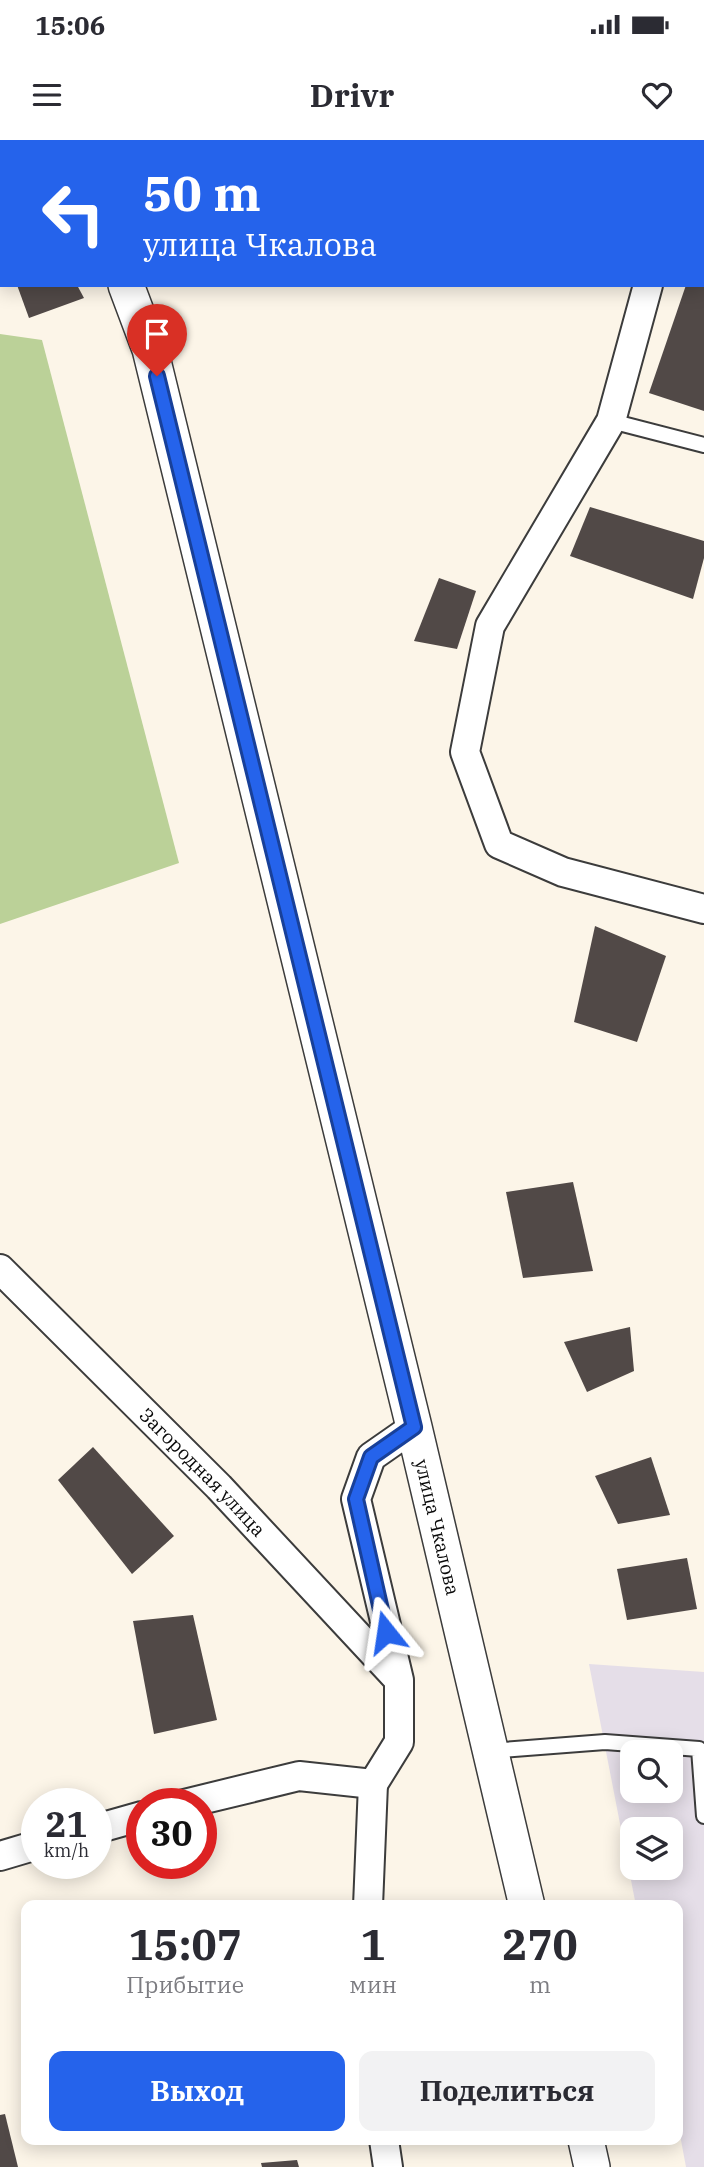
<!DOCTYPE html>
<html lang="ru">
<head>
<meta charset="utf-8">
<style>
  body { margin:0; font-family:"IBM Plex Serif",serif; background:#f2f2f3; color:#2b2b33; height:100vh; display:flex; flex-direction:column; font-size:26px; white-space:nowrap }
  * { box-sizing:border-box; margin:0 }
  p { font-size:23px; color:#7c7c81 }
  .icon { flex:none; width:38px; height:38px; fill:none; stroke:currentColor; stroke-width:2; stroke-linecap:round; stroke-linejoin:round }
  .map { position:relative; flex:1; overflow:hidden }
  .drawer { position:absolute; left:21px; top:1760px; width:662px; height:245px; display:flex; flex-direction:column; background:#fff; border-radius:14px; box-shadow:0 4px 18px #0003 }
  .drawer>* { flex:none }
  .top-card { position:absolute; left:0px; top:0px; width:705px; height:147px; box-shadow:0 4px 18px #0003; background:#2563eb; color:#fff; overflow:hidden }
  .controls { position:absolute; left:620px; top:1600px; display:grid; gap:14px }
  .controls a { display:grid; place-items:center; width:63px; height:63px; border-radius:14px; background:#fff; box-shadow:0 4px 18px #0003; font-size:35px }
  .speed { position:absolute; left:21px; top:1648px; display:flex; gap:14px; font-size:35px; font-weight:700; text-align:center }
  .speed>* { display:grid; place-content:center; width:91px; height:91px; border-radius:50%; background:#fff; box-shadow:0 4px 18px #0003; line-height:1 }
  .speed small { font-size:18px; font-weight:400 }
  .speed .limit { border:10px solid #d22; background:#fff; color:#111 }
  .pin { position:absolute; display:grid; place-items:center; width:60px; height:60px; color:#fff; margin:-72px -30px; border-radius:50% 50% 50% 0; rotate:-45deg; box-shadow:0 0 7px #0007 }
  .pin .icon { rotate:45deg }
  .me { position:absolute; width:77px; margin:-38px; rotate:345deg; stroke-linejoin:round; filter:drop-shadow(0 0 5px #0008) }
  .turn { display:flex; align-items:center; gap:24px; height:147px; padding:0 28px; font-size:32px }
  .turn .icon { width:91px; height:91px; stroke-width:2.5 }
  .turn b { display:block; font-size:49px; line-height:60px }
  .eta { display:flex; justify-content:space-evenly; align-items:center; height:119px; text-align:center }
  .eta b { font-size:42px; font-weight:700; line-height:49px }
  .action { display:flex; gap:14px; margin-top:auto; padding:14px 28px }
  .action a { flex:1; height:80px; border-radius:14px; background:#2563eb; color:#fff; font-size:28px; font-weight:700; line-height:80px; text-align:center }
  .action a+a { background:#f2f2f3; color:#2b2b33 }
  .status { display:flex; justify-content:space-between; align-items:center; height:49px; padding:0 35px; background:#fff; direction:ltr }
  .status svg { height:19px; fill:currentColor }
  header { display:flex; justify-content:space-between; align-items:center; height:91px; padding:0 28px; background:#fff; font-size:32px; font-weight:700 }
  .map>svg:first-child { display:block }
  .industrial { fill:#e5dee8; fill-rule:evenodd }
  .forest { fill:#bbd198 }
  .building { fill:#514947 }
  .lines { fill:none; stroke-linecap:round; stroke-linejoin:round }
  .service-casing { stroke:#3c3c3c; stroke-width:18 }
  .minor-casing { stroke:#3c3c3c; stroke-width:32 }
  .tertiary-casing { stroke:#3c3c3c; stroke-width:38 }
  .service { stroke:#fff; stroke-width:14 }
  .minor { stroke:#fff; stroke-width:28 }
  .tertiary { stroke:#fff; stroke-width:35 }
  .route-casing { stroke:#184099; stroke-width:18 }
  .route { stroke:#2563eb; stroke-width:12 }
  .labels { text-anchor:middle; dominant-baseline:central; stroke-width:7; stroke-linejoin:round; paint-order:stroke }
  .street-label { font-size:19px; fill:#090909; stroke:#fff }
</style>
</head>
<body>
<div class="status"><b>15:06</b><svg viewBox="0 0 49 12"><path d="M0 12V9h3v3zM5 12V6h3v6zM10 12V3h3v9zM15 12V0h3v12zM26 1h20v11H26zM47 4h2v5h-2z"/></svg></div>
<header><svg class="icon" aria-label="menu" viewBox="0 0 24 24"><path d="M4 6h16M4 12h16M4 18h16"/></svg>Drivr<svg class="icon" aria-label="heart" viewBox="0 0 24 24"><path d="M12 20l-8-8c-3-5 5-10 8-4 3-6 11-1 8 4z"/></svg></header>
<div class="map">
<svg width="704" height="2027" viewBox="0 0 704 2027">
  <rect width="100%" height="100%" fill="#fcf5e8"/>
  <path class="industrial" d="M589,1524L704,1532V2027H686L677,1979V1766H636ZM632,1612H670V1650H632ZM632,1689H670V1727H632Z"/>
  <path class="forest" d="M0,194L42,200L179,723L0,784Z"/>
  <g class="building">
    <path d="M17,145H77L84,158L29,178Z"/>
    <path d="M686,145H704V271L649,253Z"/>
    <path d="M590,367L704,401V418L693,459L570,416Z"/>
    <path d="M439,438L476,451L457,509L414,501Z"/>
    <path d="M595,786L666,816L637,902L574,882Z"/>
    <path d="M573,1042L593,1131L523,1138L506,1052Z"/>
    <path d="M630,1187L634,1231L587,1252L564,1202Z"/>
    <path d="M93,1307L174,1396L132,1434L58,1340Z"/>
    <path d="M651,1317L670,1375L618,1384L595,1336Z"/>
    <path d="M687,1418L697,1469L627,1480L617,1429Z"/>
    <path d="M193,1475L217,1580L154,1594L133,1481Z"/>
    <path d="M5,1974L18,2027H0V1975Z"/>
    <path d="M297,2020L299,2027H262L261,2023Z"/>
  </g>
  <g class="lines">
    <g class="service-casing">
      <g id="service">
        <path d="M611,281L704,305"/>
        <path d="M490,1611L605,1602L699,1609L704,1676"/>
      </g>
    </g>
    <g class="minor-casing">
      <g id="minor">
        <path d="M638,0L643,2"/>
        <path d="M648,145L611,281L490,486L465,612L499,704L563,732L704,769"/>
        <path id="s1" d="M0,1129L219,1347L397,1538"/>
        <path d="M184,1664L299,1636L373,1644L399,1602V1540L356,1359L371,1317L414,1287"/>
        <path d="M96,1689L142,1676"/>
        <path d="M0,1716L37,1705"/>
        <path d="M368,1766L373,1644"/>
        <path d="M384,2000L388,2027"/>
      </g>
    </g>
    <g class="tertiary-casing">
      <g id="tertiary">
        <path d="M71,0L72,2"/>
        <path id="s2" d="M126,145L150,209L414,1287L527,1766"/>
        <path d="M586,2000L592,2027"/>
      </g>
    </g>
    <use href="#service" class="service"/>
    <use href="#minor" class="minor"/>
    <use href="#tertiary" class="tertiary"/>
  </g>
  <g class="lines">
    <g class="route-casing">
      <path id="route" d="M157,236L414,1287L371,1317L356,1359L386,1492"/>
    </g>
    <use href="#route" class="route"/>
  </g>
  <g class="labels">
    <g class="street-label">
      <text stroke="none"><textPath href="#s1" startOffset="287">Загородная улица</textPath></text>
      <text stroke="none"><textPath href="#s2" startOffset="1281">улица Чкалова</textPath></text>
    </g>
  </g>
</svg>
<div class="controls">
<a><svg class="icon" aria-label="search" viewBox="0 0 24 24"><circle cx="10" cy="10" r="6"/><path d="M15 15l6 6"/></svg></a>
<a><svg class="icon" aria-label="layers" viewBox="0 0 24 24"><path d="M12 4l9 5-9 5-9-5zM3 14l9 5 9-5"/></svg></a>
</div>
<div class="speed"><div>21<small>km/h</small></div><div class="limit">30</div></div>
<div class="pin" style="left:157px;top:236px;background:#d93025"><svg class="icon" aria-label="arrive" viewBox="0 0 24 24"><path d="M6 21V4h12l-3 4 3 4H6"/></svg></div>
<svg class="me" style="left:386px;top:1492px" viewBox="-20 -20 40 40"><path d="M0-17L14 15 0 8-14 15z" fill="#2563eb" stroke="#fff" stroke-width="4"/></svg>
<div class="top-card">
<div class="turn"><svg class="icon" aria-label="left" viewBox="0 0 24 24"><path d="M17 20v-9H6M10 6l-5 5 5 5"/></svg><div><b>50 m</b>улица Чкалова</div></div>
</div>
<section class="drawer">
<div class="eta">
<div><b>15:07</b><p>Прибытие</p></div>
<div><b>1</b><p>мин</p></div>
<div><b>270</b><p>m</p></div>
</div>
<div class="action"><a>Выход</a><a>Поделиться</a></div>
</section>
</div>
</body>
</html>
